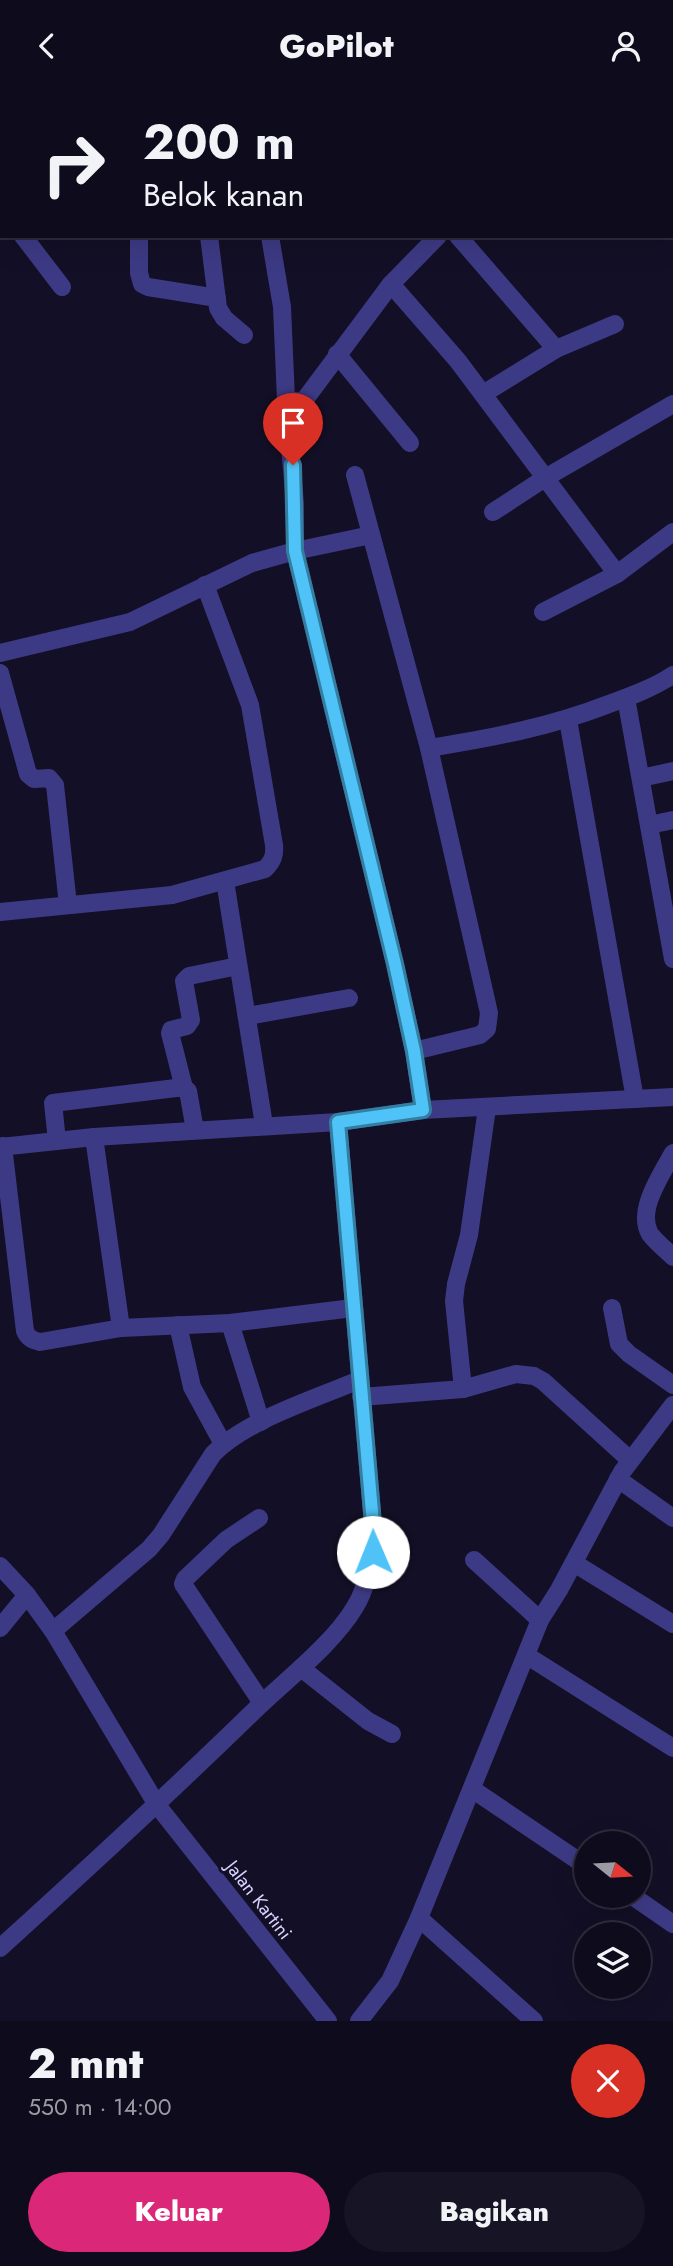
<!DOCTYPE html>
<html lang="id">
<head>
<meta charset="utf-8">
<style>
  body { margin:0; font-family:Jost,sans-serif; background:#171425; color:#f1f3f6; height:100vh; display:flex; flex-direction:column; font-size:26px; white-space:nowrap }
  * { box-sizing:border-box; margin:0 }
  p { font-size:23px; color:#9b9ba3 }
  .icon { flex:none; width:38px; height:38px; fill:none; stroke:currentColor; stroke-width:2; stroke-linecap:round; stroke-linejoin:round }
  .map { position:relative; height:1930px; overflow:hidden }
  .details { display:flex; flex-direction:column; background:#0e0b1c; flex:1 }
  .details>* { flex:none }
  .banner { position:absolute; left:0px; top:0px; width:674px; height:147px; box-shadow:0 7px 28px #0002,0 0 0 2px #2e2b3b; background:#0e0b1c; color:#f1f3f6; overflow:hidden }
  .needle { width:46px; rotate:108deg }
  .fabs { position:absolute; left:574px; top:1740px; display:grid; gap:14px }
  .fabs a { display:grid; place-items:center; width:77px; height:77px; border-radius:50%; background:#0e0b1c; box-shadow:0 7px 28px #0002,0 0 0 2px #2e2b3b; font-size:35px }
  .pin { position:absolute; display:grid; place-items:center; width:60px; height:60px; color:#fff; margin:-72px -30px; border-radius:50% 50% 50% 0; rotate:-45deg; box-shadow:0 0 7px #0007 }
  .pin .icon { rotate:45deg }
  .me { position:absolute; width:77px; margin:-38px; rotate:359deg; stroke-linejoin:round; filter:drop-shadow(0 0 5px #0008) }
  .turn { display:flex; align-items:center; gap:24px; height:147px; padding:0 28px; font-size:32px }
  .turn .icon { width:91px; height:91px; stroke-width:2.5 }
  .turn b { display:block; font-size:49px; line-height:60px }
  .round { display:grid; place-items:center; flex:none; width:74px; height:74px; border-radius:37px; background:#171425 }
  .summary { display:flex; align-items:center; justify-content:space-between; height:119px; padding:0 28px }
  h1 { font-size:42px; font-weight:800; line-height:52px }
  .button { display:flex; gap:14px; margin-top:auto; padding:14px 28px }
  .button a { flex:1; height:80px; border-radius:42px; background:#db2777; color:#fff; font-size:28px; font-weight:800; line-height:80px; text-align:center }
  .button a+a { background:#171425; color:#f1f3f6 }
  header { display:flex; justify-content:space-between; align-items:center; height:91px; padding:0 28px; background:#0e0b1c; font-size:32px; font-weight:800 }
  .map>svg:first-child { display:block }
  .lines { fill:none; stroke-linecap:round; stroke-linejoin:round }
  .minor { stroke:#3d3a85; stroke-width:18 }
  .route-casing { stroke:#337fa1; stroke-width:18 }
  .route { stroke:#4fc3f7; stroke-width:12 }
  .labels { text-anchor:middle; dominant-baseline:central; stroke-width:6; stroke-linejoin:round; paint-order:stroke }
  .street-label { font-size:19px; fill:#d9d4ff; stroke:#130f26 }
</style>
</head>
<body>
<header><svg class="icon" aria-label="back" viewBox="0 0 24 24"><path d="M15 5l-7 7 7 7"/></svg>GoPilot<svg class="icon" aria-label="person" viewBox="0 0 24 24"><circle cx="12" cy="8" r="4"/><path d="M4 21q1-7 8-7t8 7"/></svg></header>
<div class="map">
<svg width="673" height="1930" viewBox="0 0 673 1930">
  <rect width="100%" height="100%" fill="#130f26"/>
  <g class="lines">
    <g class="minor">
      <path d="M244,0L245,2"/>
      <path d="M376,2L378,0"/>
      <path d="M0,115L2,117"/>
      <path d="M23,145L62,196"/>
      <path d="M139,145V182L142,193L148,196L217,207"/>
      <path d="M209,145L218,217L224,227L244,244"/>
      <path d="M270,145L282,216L286,309L295,413V460L395,873L414,960L423,1019"/>
      <path d="M458,145L556,258L483,303"/>
      <path d="M391,193L458,270L617,483"/>
      <path d="M556,258L615,233"/>
      <path d="M337,263L410,352"/>
      <path d="M286,309L303,311L391,193L438,145"/>
      <path d="M355,384L429,657L489,922L487,938L480,944L414,960"/>
      <path d="M493,421L545,387L673,313"/>
      <path d="M543,521L617,483L673,441"/>
      <path d="M0,562L130,531L252,472L295,460L371,444"/>
      <path d="M0,582L28,683L34,688L49,687L55,694L68,814"/>
      <path d="M626,607L673,868"/>
      <path d="M568,629L635,1008"/>
      <path d="M429,657C491,647 550,636 609,613C631,605 653,597 673,584"/>
      <path d="M641,687L673,680"/>
      <path d="M649,734L673,729"/>
      <path d="M225,790L264,1034"/>
      <path d="M0,821L172,804L265,778C273,770 275,764 274,754L250,614L205,494"/>
      <path d="M247,925L349,907"/>
      <path d="M184,997L170,942L171,939L187,935L191,929L184,890L189,885L238,875"/>
      <path d="M94,1046L121,1237"/>
      <path d="M57,1050L53,1012L176,997H184L188,1000L195,1039"/>
      <path d="M3,1055L25,1240C28,1247 32,1249 40,1251L121,1237L230,1232L353,1217"/>
      <path d="M0,1056L94,1046L338,1031L423,1019L673,1006"/>
      <path d="M673,1062C662,1083 636,1119 650,1143C656,1151 666,1159 673,1166"/>
      <path d="M612,1217L619,1253L629,1263L673,1294"/>
      <path d="M230,1232L261,1331"/>
      <path d="M178,1234L192,1296L223,1353"/>
      <path d="M463,1298L454,1210L456,1193L469,1144L487,1017"/>
      <path d="M361,1306L463,1298L516,1283L534,1285L543,1290L630,1369"/>
      <path d="M618,1388L673,1427"/>
      <path d="M259,1427L226,1449L185,1488L183,1493L262,1612"/>
      <path d="M474,1469L540,1529"/>
      <path d="M574,1472L673,1533"/>
      <path d="M0,1475L27,1504L53,1540L157,1714L328,1930"/>
      <path d="M0,1537L27,1504"/>
      <path d="M53,1540L149,1458L161,1444L213,1363C246,1329 315,1308 359,1289"/>
      <path d="M526,1564L673,1657"/>
      <path d="M301,1577L368,1630L392,1643"/>
      <path d="M472,1698L586,1775"/>
      <path d="M631,1804L673,1833"/>
      <path d="M419,1827L534,1930"/>
      <path d="M0,1857C86,1779 172,1700 256,1618C287,1588 333,1553 355,1516C368,1495 372,1468 374,1445L338,1031"/>
      <path d="M359,1930L390,1890L419,1827L540,1529L559,1499L622,1381L673,1314"/>
    </g>
  </g>
  <g class="lines">
    <g class="route-casing">
      <path id="route" d="M293,374L295,460L395,873L414,960L423,1019L338,1031L374,1444L373,1461"/>
    </g>
    <use href="#route" class="route"/>
  </g>
  <g class="labels">
    <g class="street-label">
      <text transform="translate(259 1809) rotate(52)">Jalan Kartini</text>
    </g>
  </g>
</svg>
<div class="fabs">
<a><svg class="needle" viewBox="-14 -14 28 28"><path d="M0-13l5 13h-10z" fill="#e53935"/><path d="M0 13l5-13h-10z" fill="#9b9ba3"/></svg></a>
<a><svg class="icon" aria-label="layers" viewBox="0 0 24 24"><path d="M12 4l9 5-9 5-9-5zM3 14l9 5 9-5"/></svg></a>
</div>
<div class="pin" style="left:293px;top:374px;background:#d93025"><svg class="icon" aria-label="arrive" viewBox="0 0 24 24"><path d="M6 21V4h12l-3 4 3 4H6"/></svg></div>
<svg class="me" style="left:373px;top:1461px" viewBox="-20 -20 40 40"><circle r="19" fill="#fff"/><path d="M0-13L10 11 0 6-10 11z" fill="#4fc3f7"/></svg>
<div class="banner">
<div class="turn"><svg class="icon" aria-label="right" viewBox="0 0 24 24"><path d="M7 20v-9h11M14 6l5 5-5 5"/></svg><div><b>200 m</b>Belok kanan</div></div>
</div>
</div>
<section class="details">
<div class="summary"><div><h1>2 mnt</h1><p>550 m · 14:00</p></div><a class="round" style="background:#d93025;color:#fff"><svg class="icon" aria-label="close" viewBox="0 0 24 24"><path d="M6 6l12 12M18 6L6 18"/></svg></a></div>
<div class="button"><a>Keluar</a><a>Bagikan</a></div>
</section>
</body>
</html>
